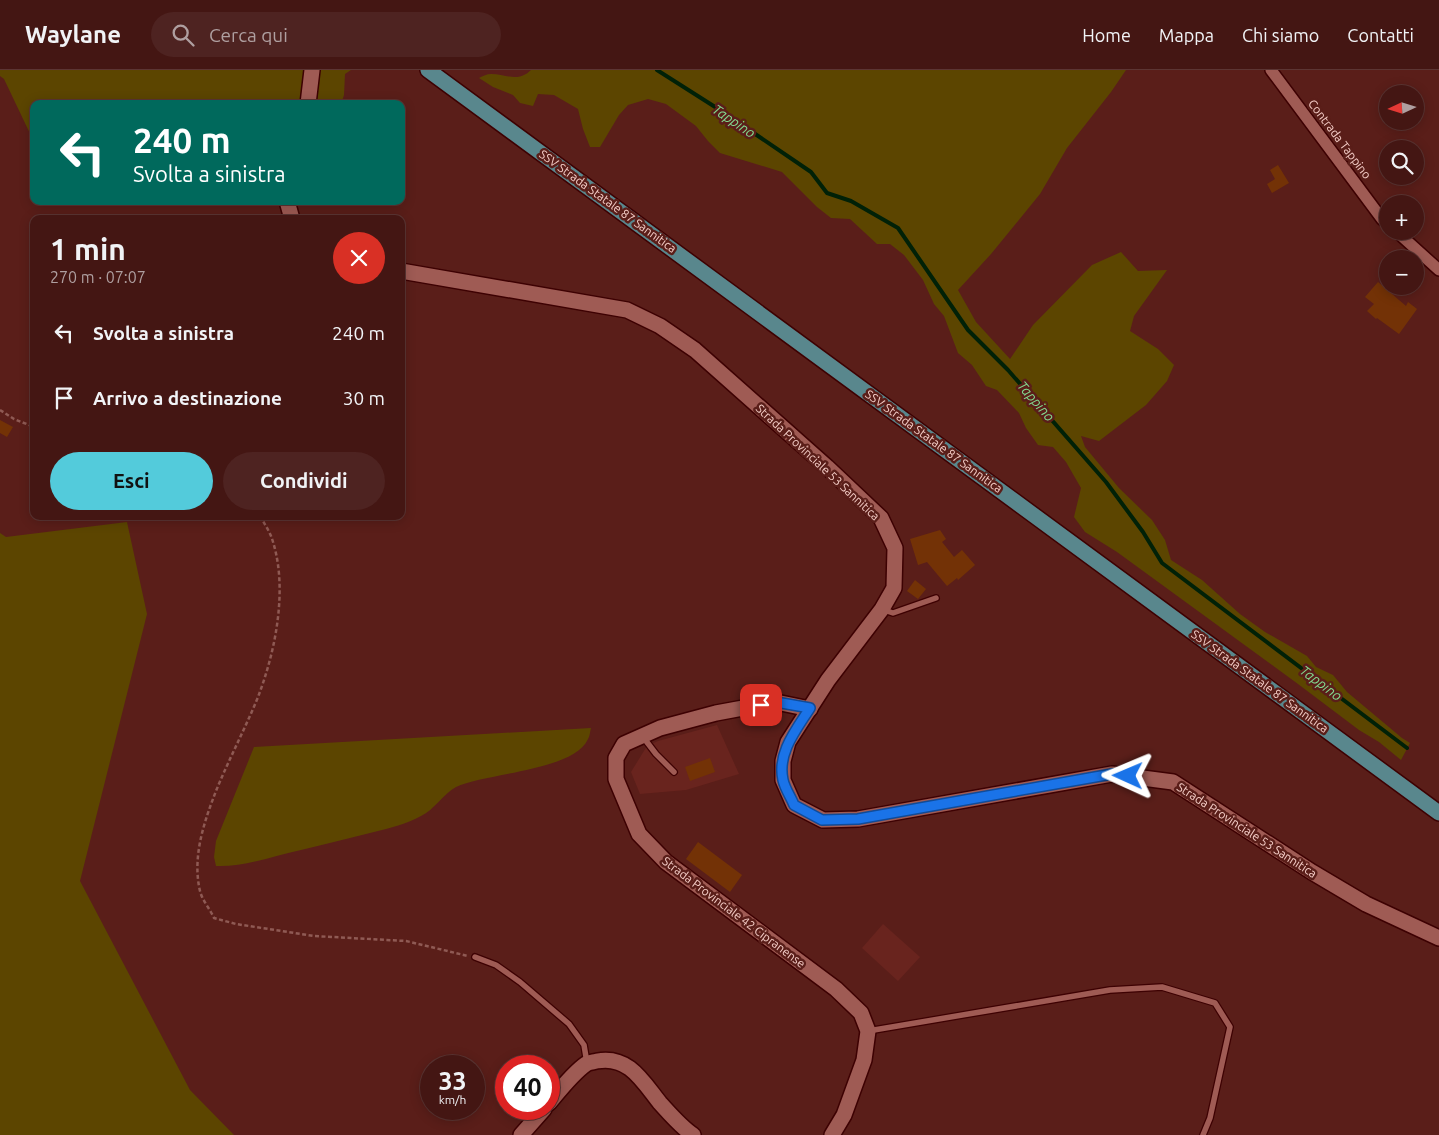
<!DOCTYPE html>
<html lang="it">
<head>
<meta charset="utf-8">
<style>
  body { margin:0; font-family:Ubuntu,sans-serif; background:#4e2321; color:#f1f3f6; height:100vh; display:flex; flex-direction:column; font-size:19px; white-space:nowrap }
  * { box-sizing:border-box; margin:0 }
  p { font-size:16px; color:#af9fa0 }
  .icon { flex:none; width:28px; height:28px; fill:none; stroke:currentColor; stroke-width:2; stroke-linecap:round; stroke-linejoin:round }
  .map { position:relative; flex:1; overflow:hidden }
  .sheet { position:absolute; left:30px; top:145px; width:375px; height:305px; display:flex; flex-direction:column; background:#441613; border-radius:10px; box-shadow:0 2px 12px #0003,0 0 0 1px #5c3533 }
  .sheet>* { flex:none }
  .guide { position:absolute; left:30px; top:30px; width:375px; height:105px; border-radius:10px; box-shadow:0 2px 12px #0003,0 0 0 1px #5c3533; background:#00695c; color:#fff; overflow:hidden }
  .needle { width:32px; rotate:266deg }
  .buttons { position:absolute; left:1379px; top:15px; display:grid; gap:10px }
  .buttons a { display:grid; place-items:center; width:45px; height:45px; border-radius:50%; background:#441613; box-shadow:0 2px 12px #0003,0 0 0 1px #5c3533; font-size:25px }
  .speed { position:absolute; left:420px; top:985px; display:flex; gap:10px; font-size:25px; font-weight:700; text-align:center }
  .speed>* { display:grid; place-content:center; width:65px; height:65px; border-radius:50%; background:#441613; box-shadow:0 2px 12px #0003,0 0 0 1px #5c3533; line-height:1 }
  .speed small { font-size:12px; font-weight:400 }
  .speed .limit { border:8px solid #d22; background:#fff; color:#111 }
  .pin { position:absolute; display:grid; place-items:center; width:42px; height:42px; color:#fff; margin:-21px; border-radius:10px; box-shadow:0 2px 8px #0006 }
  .me { position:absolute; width:55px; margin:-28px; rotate:271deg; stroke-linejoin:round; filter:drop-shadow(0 0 4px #0008) }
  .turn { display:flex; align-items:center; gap:18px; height:105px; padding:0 20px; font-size:22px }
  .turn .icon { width:65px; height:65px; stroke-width:2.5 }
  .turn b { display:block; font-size:35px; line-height:42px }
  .round { display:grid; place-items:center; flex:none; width:52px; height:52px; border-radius:26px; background:#4e2321 }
  .headline { display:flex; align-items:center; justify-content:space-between; height:85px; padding:0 20px }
  h1 { font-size:30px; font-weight:700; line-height:38px }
  .cta { display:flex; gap:10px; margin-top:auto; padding:10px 20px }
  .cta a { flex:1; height:58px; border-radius:30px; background:#53cbdb; color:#111; font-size:20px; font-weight:700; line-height:58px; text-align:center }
  .cta a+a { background:#4e2321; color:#f1f3f6 }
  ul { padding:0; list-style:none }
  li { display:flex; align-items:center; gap:15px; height:65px; padding:0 20px }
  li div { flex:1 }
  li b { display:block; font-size:19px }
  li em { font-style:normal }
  header { display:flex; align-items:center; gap:30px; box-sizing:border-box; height:70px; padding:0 25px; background:#441613; border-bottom:1px solid #5c3533 }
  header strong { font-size:24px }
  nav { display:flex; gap:28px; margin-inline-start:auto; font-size:18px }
  .search { width:350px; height:45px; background:#4e2321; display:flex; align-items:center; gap:12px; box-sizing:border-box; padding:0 18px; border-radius:28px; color:#af9fa0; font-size:19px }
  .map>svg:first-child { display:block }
  .built { fill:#69241e }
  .green { fill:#5c4500 }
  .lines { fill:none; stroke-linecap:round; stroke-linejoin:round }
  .stream { stroke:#002107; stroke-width:4 }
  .building { fill:#733206 }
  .lane-casing { stroke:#3d0102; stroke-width:8 }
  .street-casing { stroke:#3d0102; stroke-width:14 }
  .secondary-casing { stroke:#3d0102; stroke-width:18 }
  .primary-casing { stroke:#3d0102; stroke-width:18 }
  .path { stroke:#8f5a54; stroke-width:2.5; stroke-dasharray:4 2.5; stroke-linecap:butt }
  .lane { stroke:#9f5b54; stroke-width:5.5 }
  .street { stroke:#9f5b54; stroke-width:11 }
  .secondary { stroke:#9f5b54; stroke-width:15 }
  .primary { stroke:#59878d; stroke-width:15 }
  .route-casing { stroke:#114b97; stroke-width:12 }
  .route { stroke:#1a73e8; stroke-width:9 }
  .labels { text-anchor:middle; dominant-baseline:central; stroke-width:5; stroke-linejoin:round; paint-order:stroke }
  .street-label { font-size:12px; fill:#f6cfc9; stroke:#5a1e19 }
  .water-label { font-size:14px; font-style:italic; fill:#83da8f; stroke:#5a1e19 }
</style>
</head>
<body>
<header>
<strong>Waylane</strong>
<div class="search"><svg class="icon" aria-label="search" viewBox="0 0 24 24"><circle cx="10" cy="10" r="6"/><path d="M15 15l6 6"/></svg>Cerca qui</div>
<nav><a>Home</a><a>Mappa</a><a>Chi siamo</a><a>Contatti</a></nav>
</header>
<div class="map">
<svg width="1439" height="1065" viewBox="0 0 1439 1065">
  <rect width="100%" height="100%" fill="#5a1e19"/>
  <g class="built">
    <path d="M717,655L739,704L686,720L640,724L631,702L647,676L658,671Z"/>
    <path d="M883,854L920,887L898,911L862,878Z"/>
  </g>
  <g class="green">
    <path d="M0,0H351L345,4L344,25L341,34H34V72L4,9L0,6Z"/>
    <path d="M531,0H1126L1111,22L1067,78L1040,124L991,184L958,220L976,252L1010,289L1033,255L1092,195L1121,182L1138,201L1167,200L1134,246L1130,261L1158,279L1174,295L1167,311L1146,335L1099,371L1081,366L1085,377L1119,418L1152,450L1165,470L1171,490L1202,510L1240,544L1265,562L1307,586L1316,597L1333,605L1347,622L1402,668L1410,673L1401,690L1379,672L1359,660L1298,614L1117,482L1085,462L1074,447L1081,418L1066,392L1053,377L1038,375L1026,358L1019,343L997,320L986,316L972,295L958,283L944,246L934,234L923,210L904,185L890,174H877L850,149L831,148L817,137L782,102L720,83L708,71L696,56L666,34L648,29L628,35L619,45L600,77H590L583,59L578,39L554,25L538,24L533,36L520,33L513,25L493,17L479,8C483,6 487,4 491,4C506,4 518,13 531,0Z"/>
    <path d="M127,452L147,544L80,811L190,1020L234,1065H0V463L6,467Z"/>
    <path d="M591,658C590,661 590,666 588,669C574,701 485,703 456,717C443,724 434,740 421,746C407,754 390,758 374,762C350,768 326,774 301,780C273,786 245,797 216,796L214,787L216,771L254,677Z"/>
  </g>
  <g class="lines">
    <path class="stream" d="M657,0L723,42L811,102L827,123L851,131L898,158L968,260L1008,300L1106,412L1143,462L1162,493L1407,678"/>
  </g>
  <g class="building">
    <path d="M1278,95L1289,113L1272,123L1267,114L1275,109L1270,100Z"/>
    <path d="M1378,212L1406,236L1408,232L1417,239L1399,264L1377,248L1376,249L1367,241L1374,234L1365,227Z"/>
    <path d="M0,350L13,357L7,367L0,363Z"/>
    <path d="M940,460L946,469L942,472L954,487L962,480L975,495L958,510L957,508L947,516L927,492L918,495L910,469Z"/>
    <path d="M915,510L926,519L918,529L907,521Z"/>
    <path d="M710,688L715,702L690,711L685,697Z"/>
    <path d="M698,772L742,805L730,822L686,789Z"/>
  </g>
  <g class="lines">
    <g class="lane-casing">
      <g id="lane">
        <path d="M884,540L893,543L936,528"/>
        <path d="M643,667L656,684L674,702"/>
        <path d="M475,887L496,895L520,912L569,954L584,975L587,993"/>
        <path d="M868,961L1110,920L1162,917L1215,933L1230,957L1210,1048L1203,1065"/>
      </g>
    </g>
    <g class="street-casing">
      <g id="street">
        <path d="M1271,0L1382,149L1388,154"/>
        <path d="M1396,161L1439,200"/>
      </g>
    </g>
    <g class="secondary-casing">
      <g id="secondary">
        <path d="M308,34L312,0"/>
        <path d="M287,131L292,149"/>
        <path d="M401,201L627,240L660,256L695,280L827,397L881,448L895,478L894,518L882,539L828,610L788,672L783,691V710L794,735L823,750L858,749L1112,704L1173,712L1312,802L1366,834L1439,868"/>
        <path d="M810,639L776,632L716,643L660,658L624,674L616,688V709L639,764L666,792L836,919L861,943L868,961L864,990L844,1045L832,1065"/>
        <path d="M549,1033C559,1021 573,1003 586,994C589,992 594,992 597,991C629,985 643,1012 660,1033C670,1044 681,1057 693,1065"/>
        <path d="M521,1065L544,1039"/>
      </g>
    </g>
    <g class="primary-casing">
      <path id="primary" d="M428,0L1439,743"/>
    </g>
    <g class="path">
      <path d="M0,340L14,349L34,357"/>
      <path d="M260,446C264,453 268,459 271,466C289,515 276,580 258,627C245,659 229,689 216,721C204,752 192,787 200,821C202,830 210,839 214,848L236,854L314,866L406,871L468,886"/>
    </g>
    <use href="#lane" class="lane"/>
    <use href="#street" class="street"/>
    <use href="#secondary" class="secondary"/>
    <use href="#primary" class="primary"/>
  </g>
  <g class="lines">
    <g class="route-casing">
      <path id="route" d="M761,635L776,632L810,638C796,660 777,683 783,710C785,719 791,727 794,735L822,750L858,749L1112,704L1128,706"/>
    </g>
    <use href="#route" class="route"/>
  </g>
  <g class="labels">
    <g class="street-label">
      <text transform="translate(1340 69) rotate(53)">Contrada Tappino</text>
      <text transform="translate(608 131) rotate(36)">SSV Strada Statale 87 Sannitica</text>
      <text transform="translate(934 371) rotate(36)">SSV Strada Statale 87 Sannitica</text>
      <text transform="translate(818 392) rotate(43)">Strada Provinciale 53 Sannitica</text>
      <text transform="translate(1260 611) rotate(36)">SSV Strada Statale 87 Sannitica</text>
      <text transform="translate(1247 760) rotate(33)">Strada Provinciale 53 Sannitica</text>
      <text transform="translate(734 842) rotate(37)">Strada Provinciale 42 Cipranense</text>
    </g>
    <g class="water-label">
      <text transform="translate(734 51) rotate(34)">Tappino</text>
      <text transform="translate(1036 331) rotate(49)">Tappino</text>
      <text transform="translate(1321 613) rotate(37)">Tappino</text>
    </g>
  </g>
</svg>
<div class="buttons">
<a><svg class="needle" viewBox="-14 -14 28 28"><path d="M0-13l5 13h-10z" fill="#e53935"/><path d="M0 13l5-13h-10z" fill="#af9fa0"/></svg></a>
<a><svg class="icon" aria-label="search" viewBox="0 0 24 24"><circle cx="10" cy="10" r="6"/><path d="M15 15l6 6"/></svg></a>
<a>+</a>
<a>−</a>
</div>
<div class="speed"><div>33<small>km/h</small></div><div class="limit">40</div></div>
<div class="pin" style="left:761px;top:635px;background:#d93025"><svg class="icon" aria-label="arrive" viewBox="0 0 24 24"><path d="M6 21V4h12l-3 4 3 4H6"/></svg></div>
<svg class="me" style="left:1128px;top:706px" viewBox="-20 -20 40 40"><path d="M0-17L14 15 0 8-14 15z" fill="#1a73e8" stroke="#fff" stroke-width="4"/></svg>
<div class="guide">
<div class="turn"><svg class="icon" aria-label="left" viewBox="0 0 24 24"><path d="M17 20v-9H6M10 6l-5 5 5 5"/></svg><div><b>240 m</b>Svolta a sinistra</div></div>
</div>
<section class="sheet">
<div class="headline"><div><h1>1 min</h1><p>270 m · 07:07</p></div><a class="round" style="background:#d93025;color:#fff"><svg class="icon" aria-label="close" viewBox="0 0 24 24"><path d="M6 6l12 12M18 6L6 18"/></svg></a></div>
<ul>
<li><svg class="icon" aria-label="left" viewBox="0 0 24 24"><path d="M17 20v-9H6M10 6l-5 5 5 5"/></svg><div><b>Svolta a sinistra</b></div><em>240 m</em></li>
<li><svg class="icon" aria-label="arrive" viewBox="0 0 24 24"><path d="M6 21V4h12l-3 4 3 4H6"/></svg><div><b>Arrivo a destinazione</b></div><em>30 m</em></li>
</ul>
<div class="cta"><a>Esci</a><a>Condividi</a></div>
</section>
</div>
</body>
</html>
